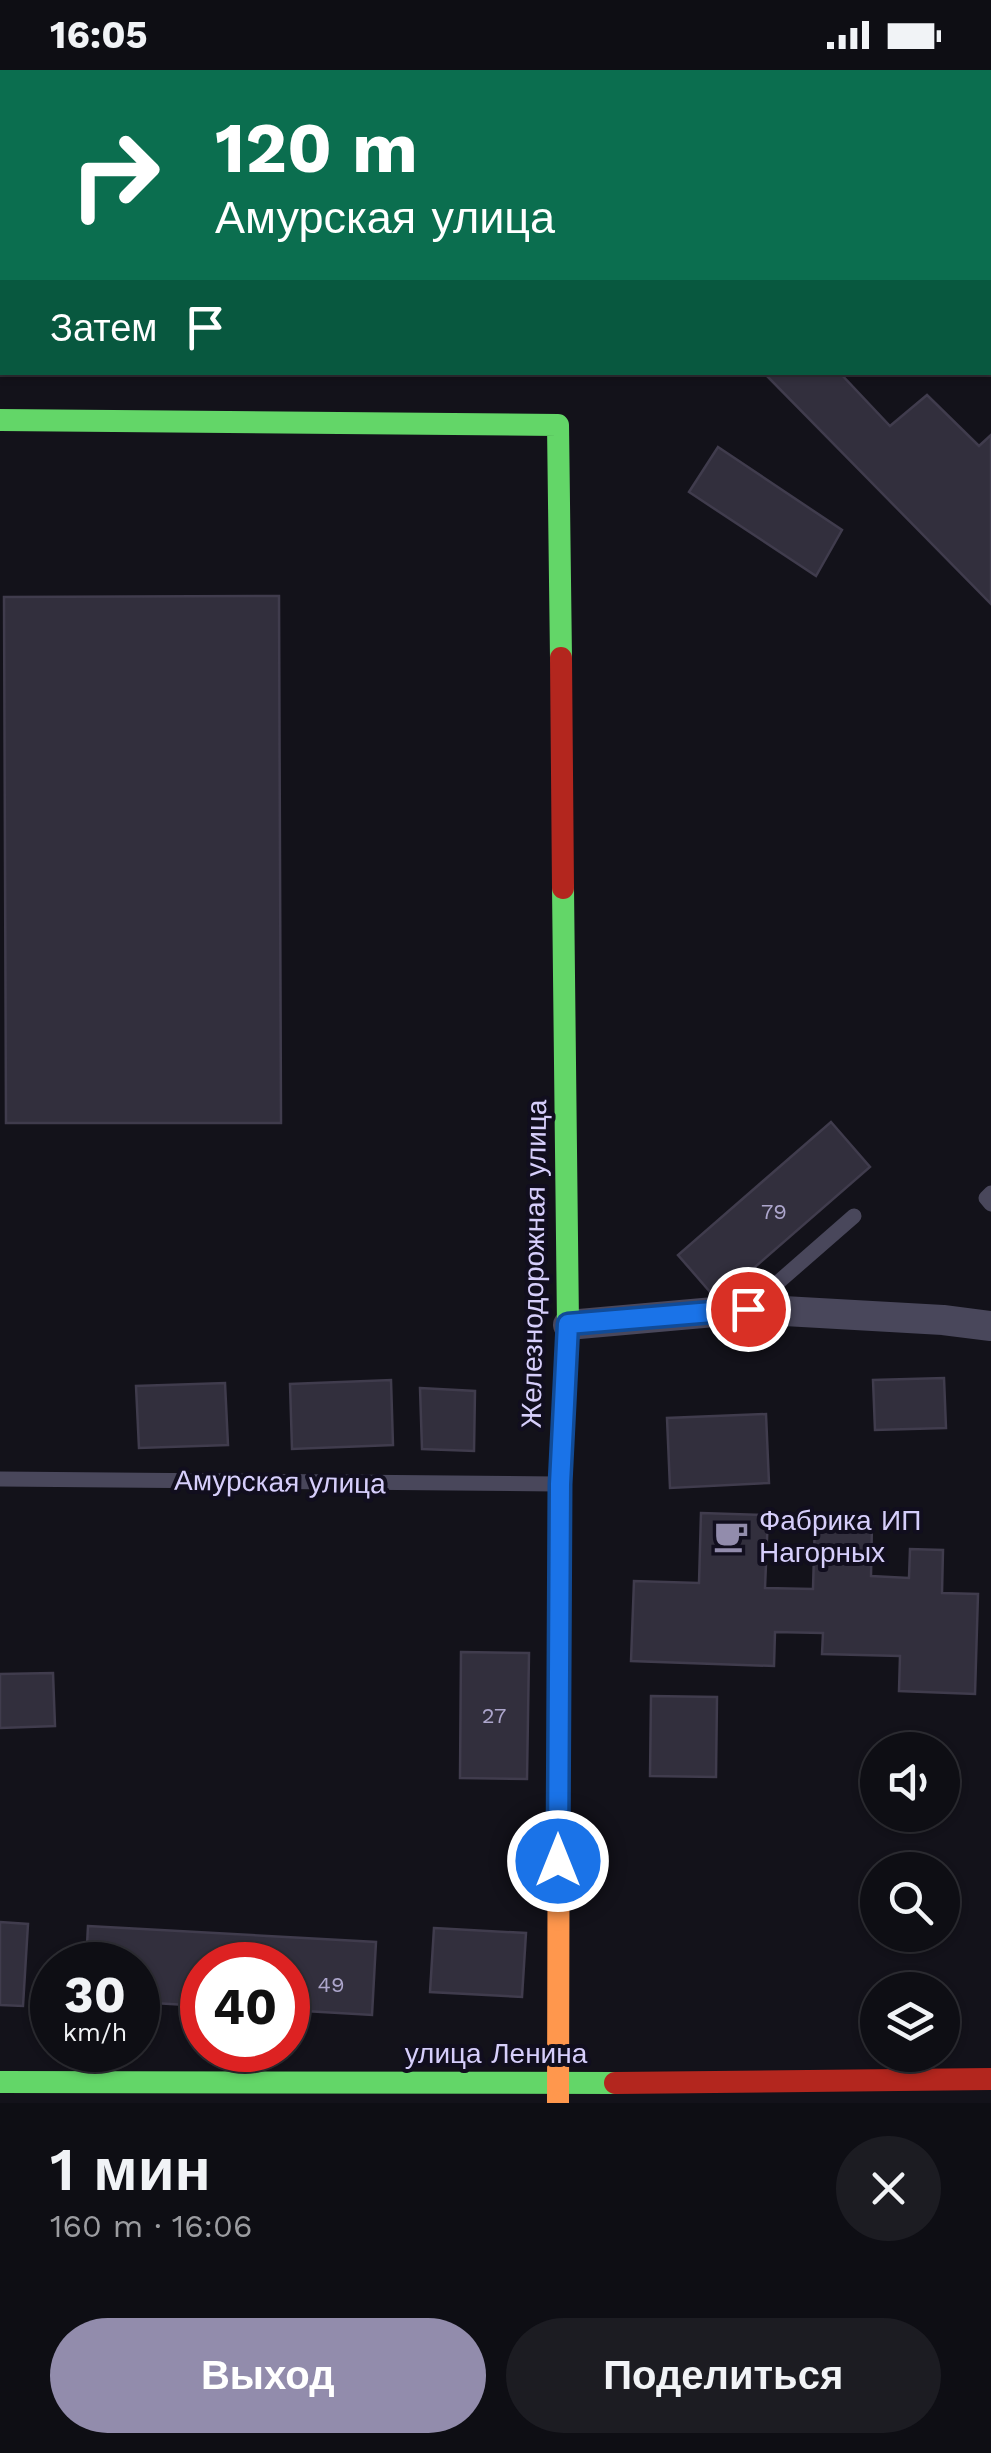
<!DOCTYPE html>
<html lang="ru">
<head>
<meta charset="utf-8">
<style>
  body { margin:0; font-family:"Work Sans",sans-serif; background:#1c1c22; color:#f1f3f6; height:100vh; display:flex; flex-direction:column; font-size:38px; white-space:nowrap }
  * { box-sizing:border-box; margin:0 }
  p { font-size:32px; color:#9b9ca0 }
  .icon { flex:none; width:55px; height:55px; fill:none; stroke:currentColor; stroke-width:2; stroke-linecap:round; stroke-linejoin:round }
  .map { position:relative; height:2033px; overflow:hidden }
  .panel { display:flex; flex-direction:column; background:#0e0e14; flex:1 }
  .panel>* { flex:none }
  .hud { position:absolute; left:0px; top:0px; width:992px; height:305px; box-shadow:0 2px 8px #0004,0 0 0 2px #2e2e34; background:#0b6e4f; color:#fff; overflow:hidden }
  .fabs { position:absolute; left:860px; top:1662px; display:grid; gap:20px }
  .fabs a { display:grid; place-items:center; width:100px; height:100px; border-radius:50%; background:#0e0e14; box-shadow:0 2px 8px #0004,0 0 0 2px #2e2e34; font-size:50px }
  .speed { position:absolute; left:30px; top:1872px; display:flex; gap:20px; font-size:50px; font-weight:700; text-align:center }
  .speed>* { display:grid; place-content:center; width:130px; height:130px; border-radius:50%; background:#0e0e14; box-shadow:0 2px 8px #0004,0 0 0 2px #2e2e34; line-height:1 }
  .speed small { font-size:25px; font-weight:400 }
  .speed .limit { border:15px solid #d22; background:#fff; color:#111 }
  .pin { position:absolute; display:grid; place-items:center; width:85px; height:85px; color:#fff; margin:-42px; border:5px solid #fff; border-radius:50%; box-shadow:0 2px 10px #0007 }
  .me { position:absolute; width:110px; margin:-55px; rotate:0deg; stroke-linejoin:round; filter:drop-shadow(0 0 8px #0008) }
  .turn { display:flex; align-items:center; gap:35px; height:210px; padding:0 50px; font-size:45px }
  .turn .icon { width:130px; height:130px; stroke-width:2.5 }
  .turn b { display:block; font-size:70px; line-height:85px }
  .then { display:flex; align-items:center; height:95px; padding:0 50px; background:#0003; gap:20px; font-size:38px }
  .round { display:grid; place-items:center; flex:none; width:105px; height:105px; border-radius:52px; background:#1c1c22 }
  .headline { display:flex; align-items:center; justify-content:space-between; height:170px; padding:0 50px }
  h1 { font-size:60px; font-weight:600; line-height:75px }
  .cta { display:flex; gap:20px; margin-top:auto; padding:20px 50px }
  .cta a { flex:1; height:115px; border-radius:60px; background:#928cac; color:#fff; font-size:40px; font-weight:600; line-height:115px; text-align:center }
  .cta a+a { background:#1c1c22; color:#f1f3f6 }
  .status { display:flex; justify-content:space-between; align-items:center; height:70px; padding:0 50px; background:#0e0e14; direction:ltr }
  .status svg { height:28px; fill:currentColor }
  .map>svg:first-child { display:block }
  .building { fill:#322f3d; stroke:#403c4d; stroke-width:2.5 }
  .lines { fill:none; stroke-linecap:round; stroke-linejoin:round }
  .lane { stroke:#49475b; stroke-width:15 }
  .street { stroke:#49475b; stroke-width:30 }
  .fast { stroke:#63d668; stroke-width:22 }
  .slow { stroke:#ff974d; stroke-width:22 }
  .jam { stroke:#b3261e; stroke-width:22 }
  .route-casing { stroke:#114b97; stroke-width:25 }
  .route { stroke:#1a73e8; stroke-width:18 }
  .labels { text-anchor:middle; dominant-baseline:central; stroke-width:8; stroke-linejoin:round; paint-order:stroke }
  .number-label { font-size:22px; fill:#ada6cc }
  .street-label { font-size:28px; fill:#d6cefb; stroke:#110e1e }
  .poi-label { font-size:28px; fill:#d6cefb; stroke:#110e1e; text-anchor:start }
</style>
</head>
<body>
<div class="status"><b>16:05</b><svg viewBox="0 0 49 12"><path d="M0 12V9h3v3zM5 12V6h3v6zM10 12V3h3v9zM15 12V0h3v12zM26 1h20v11H26zM47 4h2v5h-2z"/></svg></div>
<div class="map">
<svg width="991" height="2033" viewBox="0 0 991 2033">
  <rect width="100%" height="100%" fill="#13121a"/>
  <g class="building">
    <path d="M0,0H286L287,2H2L0,44Z"/>
    <path d="M763,302H839L890,356L927,325L979,376L991,365V534Z"/>
    <path d="M718,377L842,460L816,506L689,422Z"/>
    <path d="M279,526L281,1053H6L4,527Z"/>
    <path d="M831,1052L870,1097L717,1230L678,1185Z"/>
    <path d="M944,1308L946,1358L875,1360L873,1310Z"/>
    <path d="M391,1310L393,1375L292,1379L290,1314Z"/>
    <path d="M225,1313L228,1375L139,1378L136,1316Z"/>
    <path d="M420,1318L475,1321L474,1381L422,1379Z"/>
    <path d="M766,1344L769,1413L670,1418L667,1348Z"/>
    <path d="M701,1443L768,1445L765,1518L813,1519L815,1450L872,1452L871,1506L909,1508L910,1479L943,1480L942,1523L978,1524L975,1624L899,1621L900,1586L822,1584L823,1563L775,1562L774,1596L631,1591L634,1511L699,1513Z"/>
    <path d="M461,1582L529,1583L527,1709L460,1708Z"/>
    <path d="M53,1603L55,1656L0,1658V1604Z"/>
    <path d="M651,1626L717,1627L716,1707L650,1706Z"/>
    <path d="M0,1852L28,1854L23,1936L0,1935Z"/>
    <path d="M88,1856L376,1872L372,1945L288,1940V1895H202V1936L138,1932V1895H86Z"/>
    <path d="M434,1858L526,1863L522,1927L430,1922Z"/>
  </g>
  <g class="lines">
    <g class="lane">
      <path d="M991,1123L986,1128L991,1134"/>
      <path d="M751,1236L854,1146"/>
      <path d="M0,1409L556,1414"/>
    </g>
    <path class="street" d="M568,1255L748,1239L943,1250L991,1256"/>
    <g class="fast">
      <path d="M0,350L558,355L561,588"/>
      <path d="M559,1613L560,1414L568,1255L563,818"/>
      <path d="M0,2012L615,2013"/>
    </g>
    <path class="slow" d="M558,2033L559,1613"/>
    <g class="jam">
      <path d="M561,588L563,818"/>
      <path d="M615,2013L991,2009"/>
    </g>
  </g>
  <g class="lines">
    <g class="route-casing">
      <path id="route" d="M558,1791L560,1414L568,1254L748,1239"/>
    </g>
    <use href="#route" class="route"/>
  </g>
  <defs>
    <g id="cafe-bare" transform="scale(2.7)"><path d="M-5.5-4.5H6V0H3Q3 3.5 0 3.5H-2.5Q-5.5 3.5-5.5 0ZM3-3.2v2h1.7v-2ZM-6 4.5H4V6H-6Z" fill="#928cac" stroke="#110e1e" stroke-width="2.5" paint-order="stroke"/></g>
  </defs>
  <g fill-rule="evenodd">
    <use href="#cafe-bare" x="731" y="1466"/>
  </g>
  <g class="labels">
    <g class="number-label">
      <text x="774" y="1141">79</text>
      <text x="494" y="1645">27</text>
      <text x="331" y="1914">49</text>
    </g>
    <g class="street-label">
      <text transform="translate(534 1194) rotate(-89)">Железнодорожная улица</text>
      <text transform="translate(280 1412) rotate(1)">Амурская улица</text>
      <text x="496" y="1983">улица Ленина</text>
    </g>
    <g class="poi-label">
      <text x="759" y="1450">Фабрика ИП<tspan x="759" dy="32">Нагорных</tspan></text>
    </g>
  </g>
</svg>
<div class="fabs">
<a><svg class="icon" aria-label="sound" viewBox="0 0 24 24"><path d="M4 9h4l5-4v14l-5-4H4zM17 9q2 3 0 6"/></svg></a>
<a><svg class="icon" aria-label="search" viewBox="0 0 24 24"><circle cx="10" cy="10" r="6"/><path d="M15 15l6 6"/></svg></a>
<a><svg class="icon" aria-label="layers" viewBox="0 0 24 24"><path d="M12 4l9 5-9 5-9-5zM3 14l9 5 9-5"/></svg></a>
</div>
<div class="speed"><div>30<small>km/h</small></div><div class="limit">40</div></div>
<div class="pin" style="left:748px;top:1239px;background:#d93025"><svg class="icon" aria-label="arrive" viewBox="0 0 24 24"><path d="M6 21V4h12l-3 4 3 4H6"/></svg></div>
<svg class="me" style="left:558px;top:1791px" viewBox="-20 -20 40 40"><circle r="17" fill="#1a73e8" stroke="#fff" stroke-width="3"/><path d="M0-11L8 9 0 5-8 9z" fill="#fff"/></svg>
<div class="hud">
<div class="turn"><svg class="icon" aria-label="right" viewBox="0 0 24 24"><path d="M7 20v-9h11M14 6l5 5-5 5"/></svg><div><b>120 m</b>Амурская улица</div></div>
<div class="then">Затем<svg class="icon" aria-label="arrive" viewBox="0 0 24 24"><path d="M6 21V4h12l-3 4 3 4H6"/></svg></div>
</div>
</div>
<section class="panel">
<div class="headline"><div><h1>1 мин</h1><p>160 m · 16:06</p></div><a class="round"><svg class="icon" aria-label="close" viewBox="0 0 24 24"><path d="M6 6l12 12M18 6L6 18"/></svg></a></div>
<div class="cta"><a>Выход</a><a>Поделиться</a></div>
</section>
</body>
</html>
